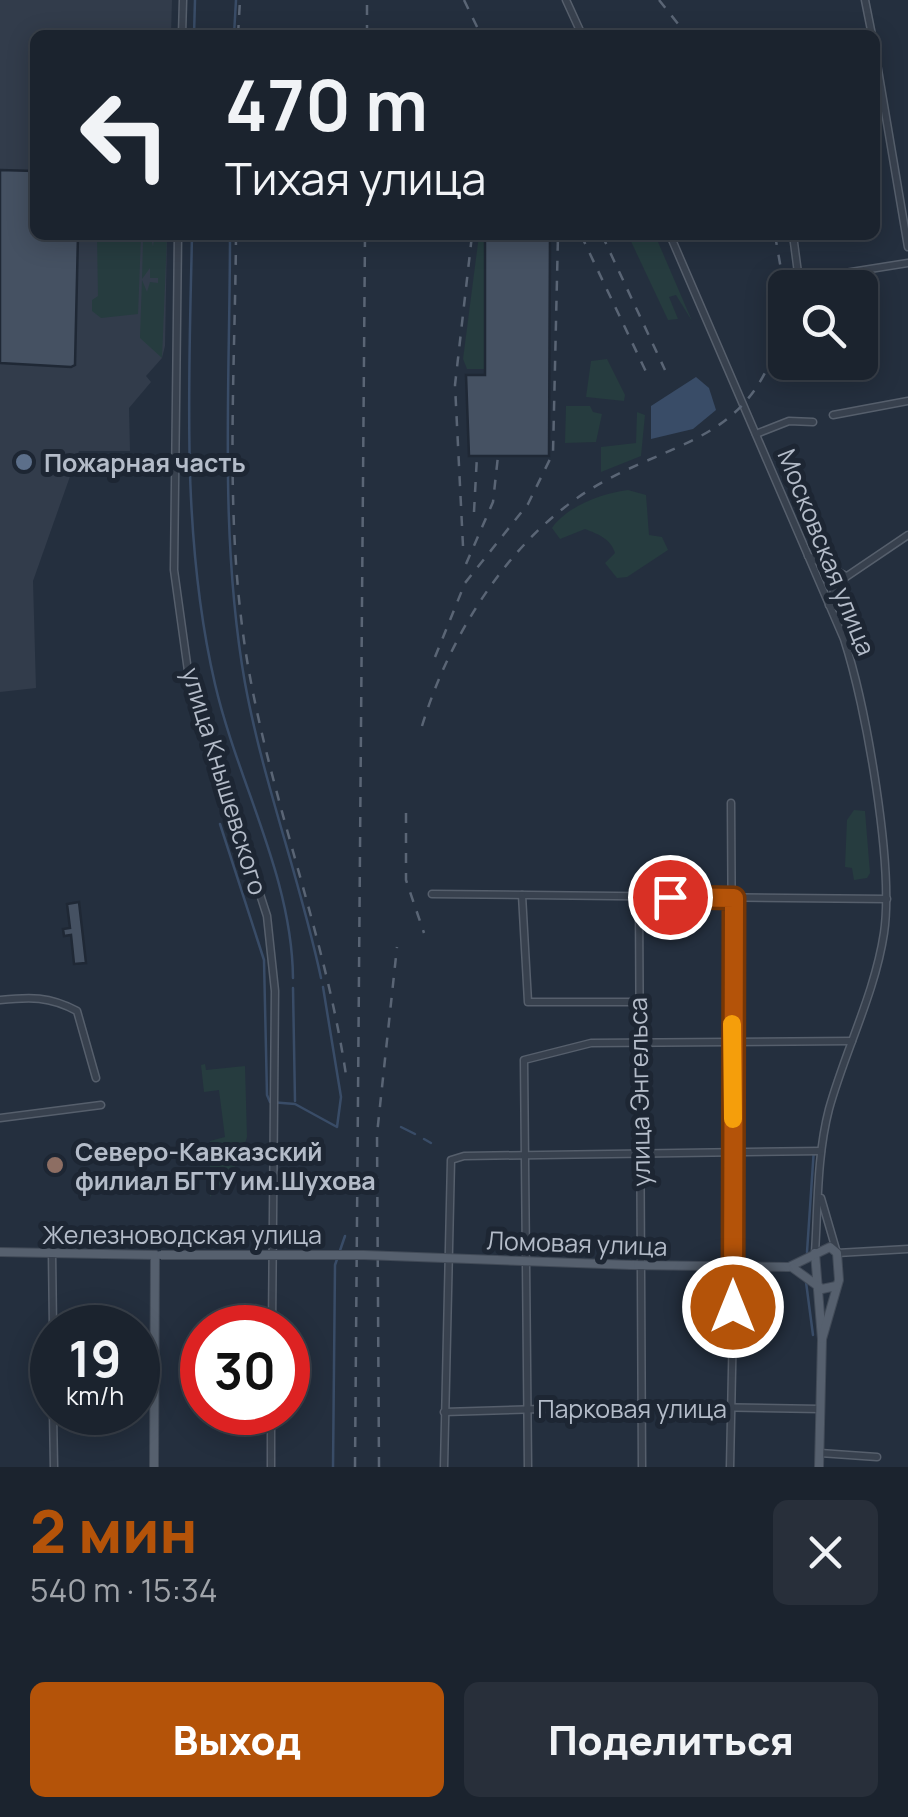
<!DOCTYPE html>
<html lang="ru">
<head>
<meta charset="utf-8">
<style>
  body { margin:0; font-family:Manrope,sans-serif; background:#282f3a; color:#f1f3f6; height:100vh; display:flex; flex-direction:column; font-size:38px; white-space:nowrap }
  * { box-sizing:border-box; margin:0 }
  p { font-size:32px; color:#a0a4aa }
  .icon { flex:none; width:55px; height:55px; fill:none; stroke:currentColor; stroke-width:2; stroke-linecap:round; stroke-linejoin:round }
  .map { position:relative; height:1467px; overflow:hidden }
  .drawer { display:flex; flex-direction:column; background:#1b232e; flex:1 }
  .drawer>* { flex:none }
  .hud { position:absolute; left:30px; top:30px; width:850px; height:210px; border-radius:15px; box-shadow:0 5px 25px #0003,0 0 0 2px #39404a; background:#1b232e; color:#f1f3f6; overflow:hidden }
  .fabs { position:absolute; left:768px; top:270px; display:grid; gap:20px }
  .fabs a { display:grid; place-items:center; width:110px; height:110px; border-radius:15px; background:#1b232e; box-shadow:0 5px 25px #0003,0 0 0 2px #39404a; font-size:50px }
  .speed { position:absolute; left:30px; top:1305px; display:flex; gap:20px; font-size:50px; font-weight:700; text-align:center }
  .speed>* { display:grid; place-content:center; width:130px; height:130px; border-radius:50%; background:#1b232e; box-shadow:0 5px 25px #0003,0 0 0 2px #39404a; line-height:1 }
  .speed small { font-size:25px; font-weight:400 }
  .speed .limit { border:15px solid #d22; background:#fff; color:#111 }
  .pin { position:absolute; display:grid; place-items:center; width:85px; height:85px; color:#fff; margin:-42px; border:5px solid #fff; border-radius:50%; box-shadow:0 2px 10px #0007 }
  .me { position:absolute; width:110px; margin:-55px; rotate:0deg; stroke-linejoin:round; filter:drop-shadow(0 0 8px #0008) }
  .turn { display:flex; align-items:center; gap:35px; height:210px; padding:0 30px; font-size:45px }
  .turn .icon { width:130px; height:130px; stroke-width:2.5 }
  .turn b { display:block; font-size:70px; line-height:85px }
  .round { display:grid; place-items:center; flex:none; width:105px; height:105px; border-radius:15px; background:#282f3a }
  .headline { display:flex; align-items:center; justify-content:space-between; height:170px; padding:0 30px }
  h1 { font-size:60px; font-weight:800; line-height:75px; color:#b45309 }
  .action { display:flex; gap:20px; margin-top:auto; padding:20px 30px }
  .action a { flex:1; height:115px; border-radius:15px; background:#b45309; color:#fff; font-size:40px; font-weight:800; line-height:115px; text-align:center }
  .action a+a { background:#282f3a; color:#f1f3f6 }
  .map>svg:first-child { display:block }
  .airport { fill:#323c4b }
  .green { fill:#263c3f }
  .water { fill:#394c67 }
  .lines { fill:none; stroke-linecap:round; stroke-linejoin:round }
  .stream { stroke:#394c67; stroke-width:2.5 }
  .building { fill:#455162; stroke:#1f2835; stroke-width:2.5 }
  .minor-casing { stroke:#565f6c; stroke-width:9 }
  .major-casing { stroke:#414a57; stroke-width:10 }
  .minor { stroke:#38414e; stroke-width:6 }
  .major { stroke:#56606e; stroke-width:8 }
  .rail { stroke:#5a6575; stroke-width:2.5; stroke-dasharray:10 10; stroke-linecap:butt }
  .major-bridge-casing { stroke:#414a57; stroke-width:10; stroke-linecap:butt }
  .major-bridge { stroke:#56606e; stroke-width:8 }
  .route-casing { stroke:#753606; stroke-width:25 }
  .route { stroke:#b45309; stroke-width:18 }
  .slow { stroke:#f59e0b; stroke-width:18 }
  .service-dot { fill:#5c6f8a; stroke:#1d2633; stroke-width:4 }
  .education-dot { fill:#8d6e63; stroke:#1d2633; stroke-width:4 }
  .labels { text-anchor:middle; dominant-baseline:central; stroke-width:10; stroke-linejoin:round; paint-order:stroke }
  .poi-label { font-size:25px; font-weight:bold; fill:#b4bcc9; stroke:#1d2633; text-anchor:start }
  .street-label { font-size:25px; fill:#b4bcc9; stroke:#1d2633 }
</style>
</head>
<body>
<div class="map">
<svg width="908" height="1467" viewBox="0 0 908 1467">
  <rect width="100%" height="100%" fill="#242f3e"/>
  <path class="airport" d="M0,0H172L171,35H35V235H167L165,346L162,358L146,376L151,382L129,408L130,451H79L33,581L36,688L0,692Z"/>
  <g class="green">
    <path d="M97,235H141L138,314L101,318L92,311V300L98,296Z"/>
    <path d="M154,235H167L162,358L140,338L142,280L147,292L150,282L158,283V278H150V268L142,279L143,242L151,238L153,247L154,238L160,237Z"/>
    <path d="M479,235H485V369H467L463,359Z"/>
    <path d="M628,235H655L692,321L676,295L669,297L678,319L668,320Z"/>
    <path d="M607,359L625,395L624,401L586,397L591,361Z"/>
    <path d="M566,406H590L593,412L602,414L596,442L565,443Z"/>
    <path d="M637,412L645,415L641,456L601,472V447L636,443Z"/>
    <path d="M628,490L646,495L649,535L662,537L668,550L627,577L617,578L605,563L615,553C611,539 598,534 585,529L560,539L552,528C567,506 603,493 628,490Z"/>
    <path d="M854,810L865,811L870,873L867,878L854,880L852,868L845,867L847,820Z"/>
    <path d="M205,1064L206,1070L245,1066L247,1137L244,1146L230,1156L236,1165L210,1197V1141L225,1137L219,1090L204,1092L201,1065Z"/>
  </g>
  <path class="water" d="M696,377L709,388L716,410L693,429L651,439V406Z"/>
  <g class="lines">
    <g class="stream">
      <path d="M194,35L195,0"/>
      <path d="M234,35L236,0"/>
      <path d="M192,235C189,383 181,538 215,684C238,783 292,876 293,978"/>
      <path d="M230,235C230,384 219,536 245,683C263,782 300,879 321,978"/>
      <path d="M220,824L264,960L267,1095L270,1102L295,1104L337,1127L341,1097L323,987"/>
      <path d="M293,988L295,1101"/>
      <path d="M401,1127L415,1134"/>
      <path d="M424,1139L431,1143"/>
      <path d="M807,1252L814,1148"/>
      <path d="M806,1282L813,1335"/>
      <path d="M333,1467L335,1265L345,1236"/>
    </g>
  </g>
  <g class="building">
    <path d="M0,170L35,171V235H78L75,365L71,367L0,363Z"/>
    <path d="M485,235H550L549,456H469L466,375H485Z"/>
    <path d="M79,902L86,963L74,964L71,935L64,936L63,929L70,928L67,904Z"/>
  </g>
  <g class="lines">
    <g class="minor-casing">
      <g id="minor">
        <path d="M566,0L582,35"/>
        <path d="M865,0L872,35"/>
        <path d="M182,35L183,0"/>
        <path d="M875,52L908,247"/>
        <path d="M178,235L174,570L188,671L267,916L275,991L272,1328"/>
        <path d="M670,235L844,639C866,706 894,865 884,933C875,993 845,1051 829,1109C817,1155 818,1205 815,1253"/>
        <path d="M793,235L800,288"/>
        <path d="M801,280L908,263"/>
        <path d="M818,362V363"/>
        <path d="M833,415L908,401"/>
        <path d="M756,434L789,421L813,422"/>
        <path d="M808,556L846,576"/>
        <path d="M829,605L837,583L908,535"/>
        <path d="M432,894L887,899"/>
        <path d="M522,895L528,1002H638"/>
        <path d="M639,897L642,1467"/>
        <path d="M0,1000C30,997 49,996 77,1011L96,1078"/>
        <path d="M0,1118L101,1105"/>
        <path d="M821,1198L837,1253L908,1249"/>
        <path d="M52,1252L53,1328"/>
        <path d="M53,1412L54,1467"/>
        <path d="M444,1412L642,1406L820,1409"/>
        <path d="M820,1453L877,1457"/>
        <path d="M271,1467V1412"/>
        <path d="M444,1467L451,1160L464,1156L821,1151"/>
        <path d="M528,1467L524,1060L591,1043L852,1041"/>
        <path d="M730,1467L734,1274L731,803"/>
      </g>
    </g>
    <g class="major-casing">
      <g id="major">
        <path d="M0,1252L155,1255"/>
        <path d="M815,1253L822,1339L819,1467"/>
        <path d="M631,1265L789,1267L830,1247L837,1253L839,1280L822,1339"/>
        <path d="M793,1268L822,1289L836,1286"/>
        <path d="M154,1467L155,1255"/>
      </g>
    </g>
    <use href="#minor" class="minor"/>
    <use href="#major" class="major"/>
    <g class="rail">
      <path d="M464,0L481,35"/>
      <path d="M659,0L687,35"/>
      <path d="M238,35L240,0"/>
      <path d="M367,35V0"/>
      <path d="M236,235C235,376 224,521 247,660C271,803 327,939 347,1082"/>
      <path d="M581,235L649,378"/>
      <path d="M602,235L665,370"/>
      <path d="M775,235L785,292"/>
      <path d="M474,512L477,456"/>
      <path d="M463,546L455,385L472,235"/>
      <path d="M466,564L493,502L498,456"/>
      <path d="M435,657L465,583L528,504L553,453L558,235"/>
      <path d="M422,726C447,644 497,560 565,507C659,433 759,458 785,309"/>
      <path d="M406,813V880L424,933"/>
      <path d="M355,1467L365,235"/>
      <path d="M379,1467L377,1134L397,947"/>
    </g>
    <g class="major-bridge-casing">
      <path id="major-bridge" d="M161,1255H364L631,1265"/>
    </g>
    <use href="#major-bridge" class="major-bridge"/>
  </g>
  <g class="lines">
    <g class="route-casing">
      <path id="route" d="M670,897L734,898L733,1307"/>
    </g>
    <use href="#route" class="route"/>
    <path class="slow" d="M732,1024L733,1119"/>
  </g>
  <circle class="service-dot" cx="24" cy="462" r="10"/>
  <circle class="education-dot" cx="55" cy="1165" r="10"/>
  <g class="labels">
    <g class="poi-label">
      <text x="44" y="462">Пожарная часть</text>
      <text x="75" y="1151">Северо-Кавказский<tspan x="75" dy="29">филиал БГТУ им.Шухова</tspan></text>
    </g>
    <g class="street-label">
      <text transform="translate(827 552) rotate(68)">Московская улица</text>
      <text transform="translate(225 781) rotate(73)">улица Кнышевского</text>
      <text transform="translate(639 1092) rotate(-91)">улица Энгельса</text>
      <text x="182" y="1234">Железноводская улица</text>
      <text transform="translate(577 1243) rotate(2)">Ломовая улица</text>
      <text x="632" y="1408">Парковая улица</text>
    </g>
  </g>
</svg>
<div class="fabs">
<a><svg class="icon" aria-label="search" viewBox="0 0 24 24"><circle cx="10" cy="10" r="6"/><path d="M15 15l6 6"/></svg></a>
</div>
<div class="speed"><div>19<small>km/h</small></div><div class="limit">30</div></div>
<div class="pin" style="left:670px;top:897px;background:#d93025"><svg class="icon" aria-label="arrive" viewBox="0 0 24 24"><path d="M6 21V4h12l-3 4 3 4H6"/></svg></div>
<svg class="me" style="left:733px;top:1307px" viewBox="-20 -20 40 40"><circle r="17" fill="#b45309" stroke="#fff" stroke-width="3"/><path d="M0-11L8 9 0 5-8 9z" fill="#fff"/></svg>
<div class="hud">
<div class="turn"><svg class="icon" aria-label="left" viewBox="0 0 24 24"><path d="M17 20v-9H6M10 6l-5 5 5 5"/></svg><div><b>470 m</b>Тихая улица</div></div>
</div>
</div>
<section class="drawer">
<div class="headline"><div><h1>2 мин</h1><p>540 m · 15:34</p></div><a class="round"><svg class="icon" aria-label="close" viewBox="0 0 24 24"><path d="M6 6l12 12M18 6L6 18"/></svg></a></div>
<div class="action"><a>Выход</a><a>Поделиться</a></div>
</section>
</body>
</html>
